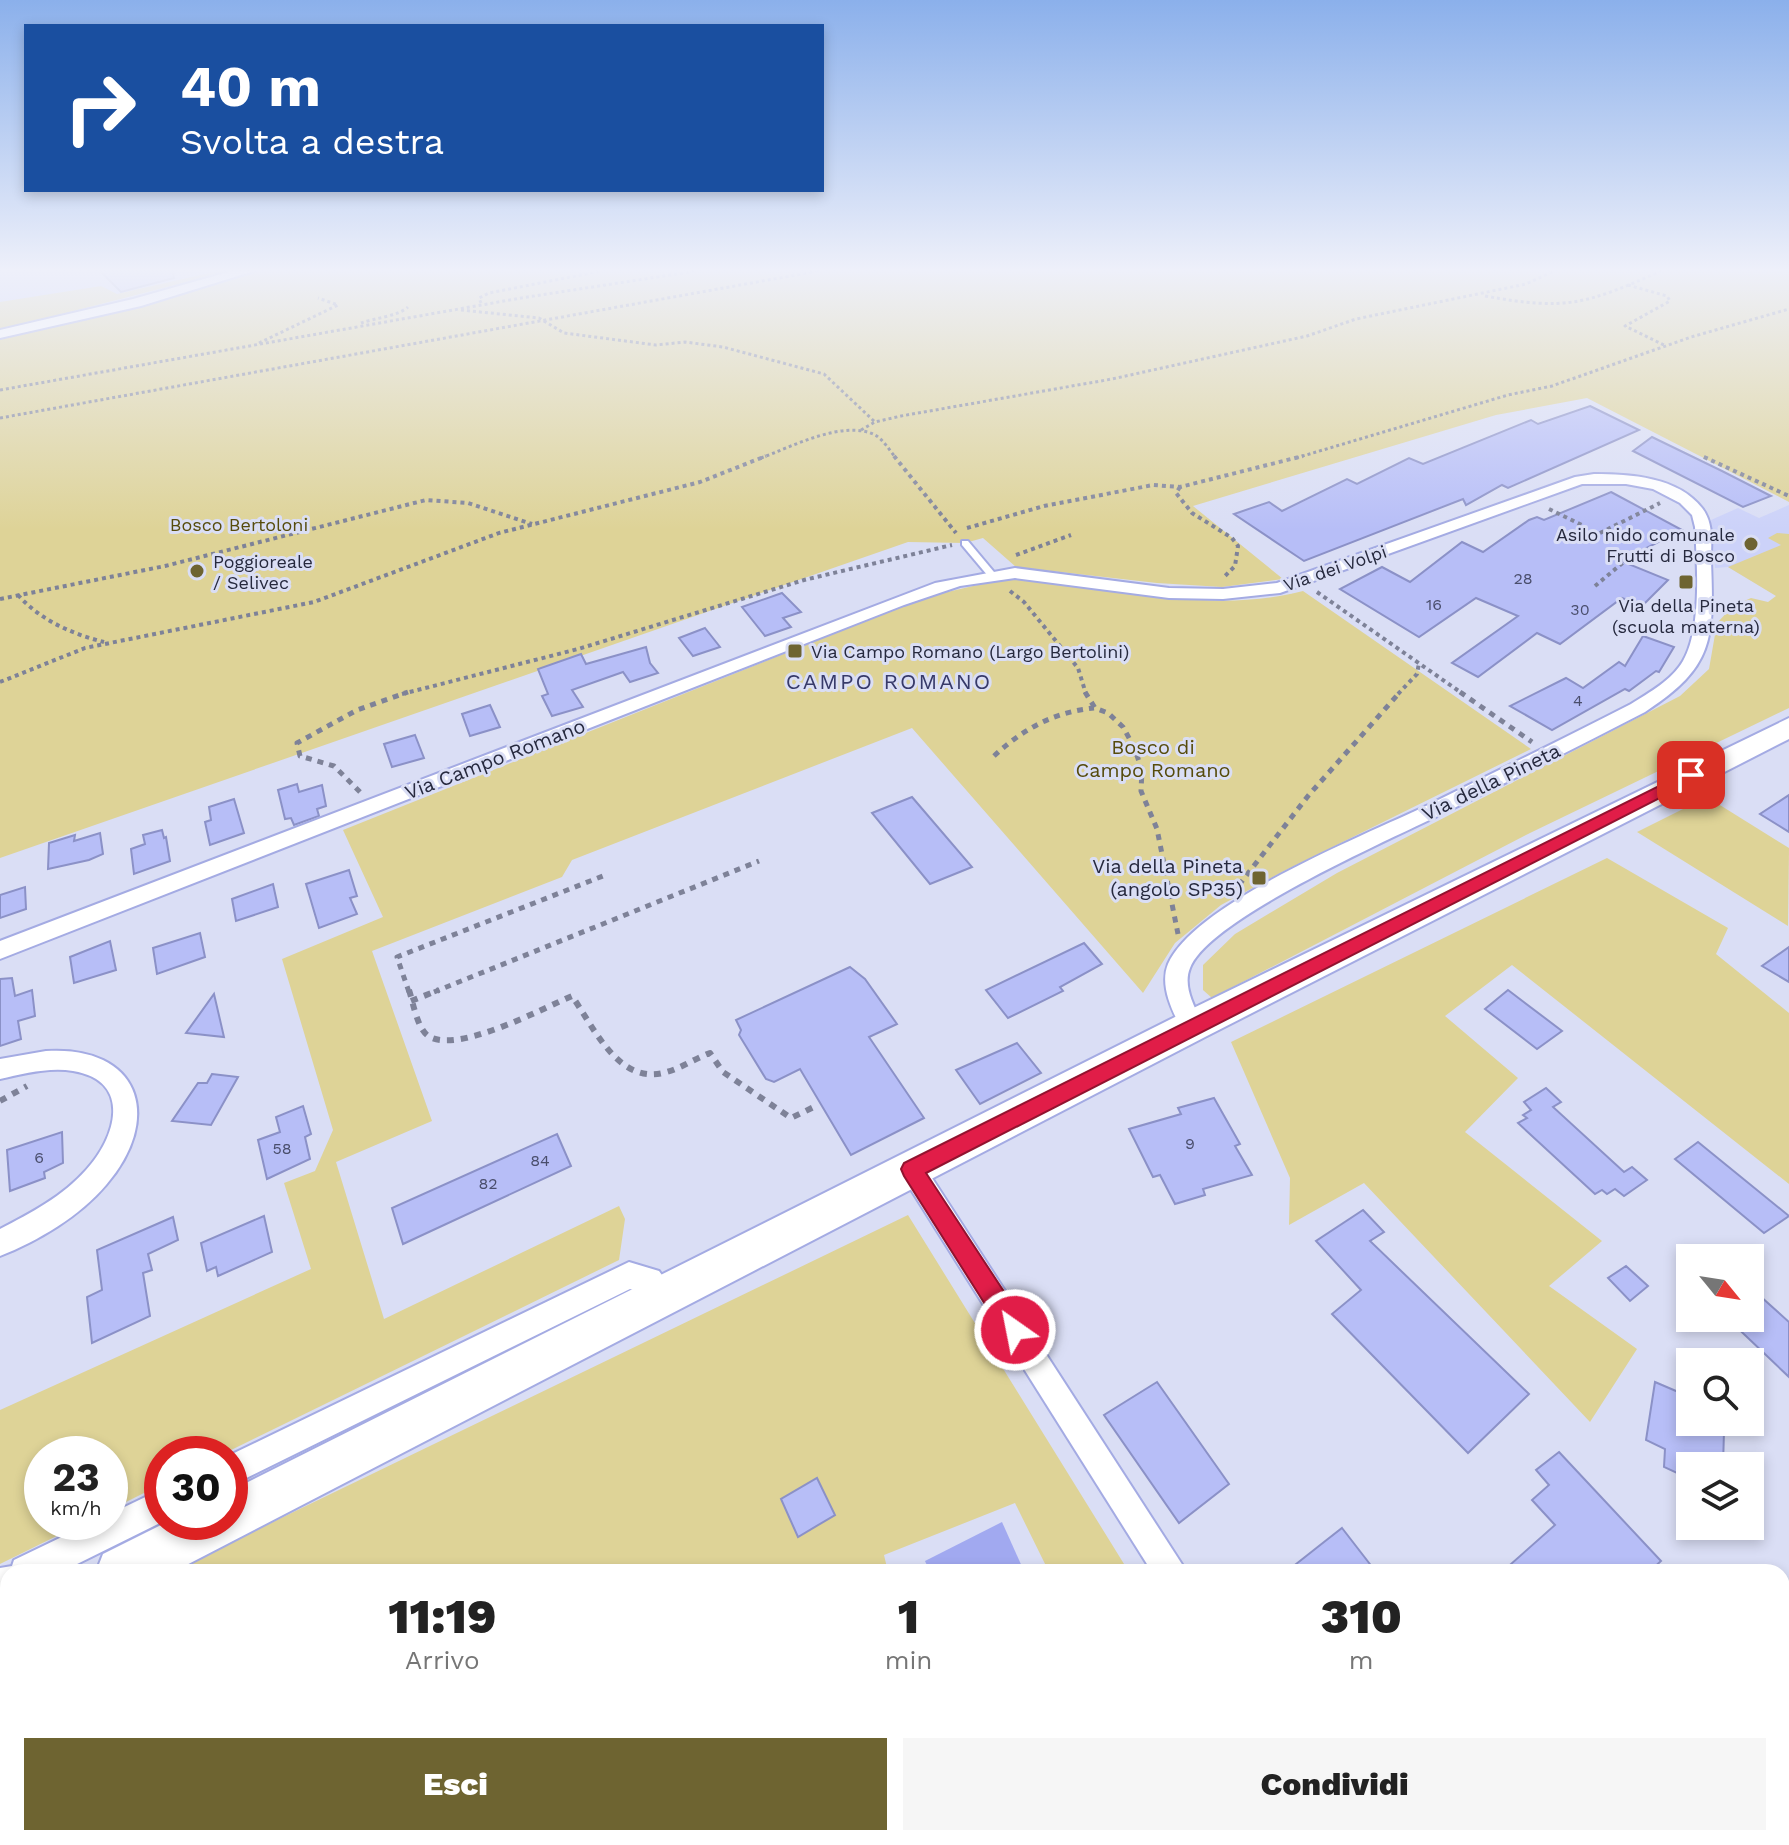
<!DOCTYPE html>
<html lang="it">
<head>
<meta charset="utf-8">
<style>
  body { margin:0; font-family:"Work Sans",sans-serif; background:#f6f6f6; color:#222; height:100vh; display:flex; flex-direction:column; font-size:30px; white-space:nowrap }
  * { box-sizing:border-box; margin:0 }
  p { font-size:26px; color:#767676 }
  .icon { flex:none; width:44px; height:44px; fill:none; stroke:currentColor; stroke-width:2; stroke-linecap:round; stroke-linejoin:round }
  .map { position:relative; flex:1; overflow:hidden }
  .panel { position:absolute; left:0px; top:1564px; width:1790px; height:282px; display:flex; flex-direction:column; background:#fff; border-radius:24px 24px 0 0; box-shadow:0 4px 12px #0003 }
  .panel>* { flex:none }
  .guide { position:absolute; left:24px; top:24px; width:800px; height:168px; border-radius:0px; box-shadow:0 4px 12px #0003; background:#1a4fa0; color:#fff; overflow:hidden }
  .needle { width:52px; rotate:120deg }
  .controls { position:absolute; left:1676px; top:1244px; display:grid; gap:16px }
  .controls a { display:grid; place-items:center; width:88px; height:88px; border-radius:0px; background:#fff; box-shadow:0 4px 12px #0003; font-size:40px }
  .speed { position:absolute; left:24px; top:1436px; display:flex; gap:16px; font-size:40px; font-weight:700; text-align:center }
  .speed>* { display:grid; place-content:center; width:104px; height:104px; border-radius:50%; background:#fff; box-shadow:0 4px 12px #0003; line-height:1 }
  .speed small { font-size:20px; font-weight:400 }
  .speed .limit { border:12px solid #d22; background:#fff; color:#111 }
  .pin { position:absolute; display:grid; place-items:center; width:68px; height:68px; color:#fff; margin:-34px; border-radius:16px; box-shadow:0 4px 12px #0006 }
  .me { position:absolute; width:88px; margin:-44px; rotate:327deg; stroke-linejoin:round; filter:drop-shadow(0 0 6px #0008) }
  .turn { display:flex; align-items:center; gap:28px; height:168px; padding:0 24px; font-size:36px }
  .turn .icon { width:104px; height:104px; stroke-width:2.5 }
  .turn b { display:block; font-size:56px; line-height:68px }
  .eta { display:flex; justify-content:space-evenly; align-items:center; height:136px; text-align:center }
  .eta b { font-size:48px; font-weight:800; line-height:56px }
  .action { display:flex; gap:16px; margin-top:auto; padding:16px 24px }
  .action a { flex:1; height:92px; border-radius:0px; background:#6e6431; color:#fff; font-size:32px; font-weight:800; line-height:92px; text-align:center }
  .action a+a { background:#f6f6f6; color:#222 }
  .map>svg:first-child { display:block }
  .built { fill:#ccd2f9 }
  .green { fill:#ded397 }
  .water { fill:#a1a9f0 }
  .building { fill:#b7bef7; stroke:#8b91c7; stroke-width:2 }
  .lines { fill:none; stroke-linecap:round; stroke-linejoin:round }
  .service-casing { stroke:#a4abe3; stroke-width:4 }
  .minor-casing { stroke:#a4abe3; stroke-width:4 }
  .tertiary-casing { stroke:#a4abe3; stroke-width:4 }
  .primary-casing { stroke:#a4abe3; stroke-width:4 }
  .path-far3 { stroke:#7e8298; stroke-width:3; stroke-dasharray:3 3; stroke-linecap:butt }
  .path-far2 { stroke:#7e8298; stroke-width:4; stroke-dasharray:4 4; stroke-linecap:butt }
  .path-far1 { stroke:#7e8298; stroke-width:5; stroke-dasharray:6 6; stroke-linecap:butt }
  .path { stroke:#7e8298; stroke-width:6; stroke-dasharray:7 7; stroke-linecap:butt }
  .service { fill:#fff; fill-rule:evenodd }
  .minor { fill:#fff; fill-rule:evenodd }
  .tertiary { fill:#fff; fill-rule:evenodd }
  .primary { fill:#fff; fill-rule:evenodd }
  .route { fill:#e11d48; stroke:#92132f; stroke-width:2 }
  .poi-dot { fill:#6e6431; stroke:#dadef5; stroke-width:3 }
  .labels { text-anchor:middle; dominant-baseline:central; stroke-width:6; stroke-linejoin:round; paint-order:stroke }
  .number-label { font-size:16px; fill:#4a4e6c }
  .far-park-label { font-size:18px; fill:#564b0b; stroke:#dadef5 }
  .far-poi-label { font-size:18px; fill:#26293e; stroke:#dadef5; text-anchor:start }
  .far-street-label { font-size:18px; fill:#26293e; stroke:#dadef5 }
  .park-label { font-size:20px; fill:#564b0b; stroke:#dadef5 }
  .street-label { font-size:20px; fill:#26293e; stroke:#dadef5 }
  .poi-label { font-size:20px; fill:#26293e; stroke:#dadef5; text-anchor:end }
  .neighbourhood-label { font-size:22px; letter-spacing:2px; fill:#373a69; stroke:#dadef5 }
</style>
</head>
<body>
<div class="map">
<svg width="1789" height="1845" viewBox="0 0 1789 1845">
  <rect width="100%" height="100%" fill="#dadef5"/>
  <g class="built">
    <path d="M0,271H229L0,330Z"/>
    <path d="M1789,505V592L1777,596L1728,567L1715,568L1711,520L1738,508L1759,518Z"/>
  </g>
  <g class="green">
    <path d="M218,271H229L0,330V302L101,286L117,294Z"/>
    <path d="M262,271H1789V502L1587,398L1496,415L1193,506L1283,579L1222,587L1157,583L1016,567L983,538L965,543L908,542L0,858V339L178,296Z"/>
    <path d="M1777,533L1789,534V708L1530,833L1212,998L1203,990V965L1235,934L1337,873L1680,696L1709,669L1717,623L1733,606L1751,598L1768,602L1776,596L1728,567L1781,545L1768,538Z"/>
    <path d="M1003,579C1105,582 1202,617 1303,591L1531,749L1282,872L1221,905L1175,943L1143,993L912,728L572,860L562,877L372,951L432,1121L336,1162L384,1319L619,1206L625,1219L619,1260L223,1454H162V1484L110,1510V1454H42V1522H85L0,1564V1410L311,1269L284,1183L315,1171L333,1130L282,959L383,917L343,830L926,597Z"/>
    <path d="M1707,797L1789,848L1788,926L1637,832Z"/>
    <path d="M1607,858L1728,928L1716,954L1789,1013V1184L1512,965L1445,1016L1518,1078L1465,1132L1602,1241L1549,1286L1637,1349L1590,1422L1364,1183L1289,1225L1290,1178L1231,1042Z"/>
    <path d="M908,1215L1129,1572H1049L1015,1503L884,1555L888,1572H182L190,1562Z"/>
    <path d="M8,1692V1838H640L639,1845H0V1696Z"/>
  </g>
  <path class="water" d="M1002,1522L1024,1571L930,1572L925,1561Z"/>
  <g class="building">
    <path d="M100,271H173L174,278L121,292Z"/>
    <path d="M1590,406L1639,430L1508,488L1502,485L1466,505L1463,499L1304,561L1234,514L1269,502L1282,511L1347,479L1357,484L1409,458L1423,464L1531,420L1538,424Z"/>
    <path d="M1652,437L1722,471L1771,496L1743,507L1633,451Z"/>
    <path d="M1611,492L1682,530L1621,561L1668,580L1642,606L1622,598L1560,644L1537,633L1478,677L1452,663L1518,616L1476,598L1419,637L1340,589L1382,567L1410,582L1462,542L1483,552L1529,520L1537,517L1544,520Z"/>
    <path d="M782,593L801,612L783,618L791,627L765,636L742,607Z"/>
    <path d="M705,628L720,647L693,656L679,638Z"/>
    <path d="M1643,636L1674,647L1659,672L1656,671L1629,691L1625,689L1552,730L1510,706L1566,678L1583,688L1619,662L1625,666Z"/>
    <path d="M646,647L650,663L658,673L630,682L623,672L572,690L583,707L552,716L542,696L548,694L538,669L581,654L586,664Z"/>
    <path d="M490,705L500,727L470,736L462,714Z"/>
    <path d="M415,735L424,758L392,767L384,744Z"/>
    <path d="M297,784L299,792L322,785L326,806L317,809L319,816L294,825L291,818L285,819L278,790Z"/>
    <path d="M1789,795V832L1760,814Z"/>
    <path d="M912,797L972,867L930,884L872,813Z"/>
    <path d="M234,799L244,833L210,845L205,822L211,820L209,807Z"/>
    <path d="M162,830L164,838L166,837L170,861L134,874L131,849L145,844L143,835Z"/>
    <path d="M100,833L103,854L89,860L48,869L49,843L75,835L74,841Z"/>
    <path d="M349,870L357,896L350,898L357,914L319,928L306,884Z"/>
    <path d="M273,884L278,907L236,921L232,899Z"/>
    <path d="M25,887L26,909L0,918V895Z"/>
    <path d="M200,933L205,957L157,974L153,948Z"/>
    <path d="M110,941L116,970L74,983L70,957Z"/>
    <path d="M1084,943L1102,964L1060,987L1063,991L1008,1018L986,990Z"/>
    <path d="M1789,947V982L1762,966Z"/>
    <path d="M850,967L865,979L897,1024L869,1037L924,1118L851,1155L800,1069L774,1082L766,1079L739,1035L741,1030L736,1020Z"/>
    <path d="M12,978L15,996L32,990L35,1016L18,1021L21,1039L0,1046V979Z"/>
    <path d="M1508,990L1562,1031L1537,1049L1485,1009Z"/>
    <path d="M214,994L224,1037L186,1033Z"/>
    <path d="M1017,1043L1041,1073L980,1104L956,1070Z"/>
    <path d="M212,1074L238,1077L211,1125L172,1121L198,1083H207Z"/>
    <path d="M1546,1088L1561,1102L1553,1107L1624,1172L1632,1167L1647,1180L1624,1196L1615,1189L1607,1194L1602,1190L1595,1194L1518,1123L1527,1118L1523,1115L1531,1110L1524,1102Z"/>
    <path d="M1214,1098L1240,1144L1235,1146L1252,1175L1203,1189L1205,1195L1175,1204L1160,1175L1153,1177L1129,1129L1181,1114L1178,1108Z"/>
    <path d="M303,1106L311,1134L305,1137L310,1159L267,1179L258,1140L280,1132L276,1117Z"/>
    <path d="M62,1132L63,1163L44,1172L45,1178L10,1191L7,1150Z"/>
    <path d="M557,1134L571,1166L403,1244L392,1208Z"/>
    <path d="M1698,1142L1789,1216L1764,1233L1675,1159Z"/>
    <path d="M1363,1210L1384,1232L1370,1241L1529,1394L1468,1453L1332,1314L1361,1290L1316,1241Z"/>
    <path d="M264,1216L272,1252L218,1276L216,1267L207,1271L201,1243Z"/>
    <path d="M173,1217L178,1240L148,1254L152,1270L143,1273L150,1316L92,1343L87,1297L102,1290L97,1250Z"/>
    <path d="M1626,1266L1648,1286L1630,1301L1608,1278Z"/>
    <path d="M1750,1287L1789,1322V1377L1727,1318H1750Z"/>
    <path d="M1157,1382L1229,1484L1179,1523L1104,1415Z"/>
    <path d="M1655,1382L1690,1397V1422H1704L1724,1431L1723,1466H1690V1479L1664,1467L1665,1449L1646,1440Z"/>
    <path d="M1559,1452L1661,1561L1649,1572H1502L1555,1525L1532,1500L1549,1485L1536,1470Z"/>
    <path d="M817,1478L835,1515L798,1537L781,1499Z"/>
    <path d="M1342,1528L1376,1572H1286L1324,1542Z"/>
  </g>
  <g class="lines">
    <g class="service-casing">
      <path id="service" d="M962,541H968L994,572V576H988L962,545Z"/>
    </g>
    <g class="minor-casing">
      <g id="minor">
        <path d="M1594,474C1631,474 1678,477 1702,508C1714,523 1711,543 1711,561C1714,640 1714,667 1645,712C1579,746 1514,779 1448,811C1396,837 1209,918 1190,968C1182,987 1196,1010 1204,1026L1200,1033L1192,1036L1184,1033C1173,1013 1159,986 1168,964C1195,902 1368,834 1430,804C1497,771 1565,738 1631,704C1650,692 1672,680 1683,661C1702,629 1697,563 1695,527L1692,515L1680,503L1653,489L1626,484H1582L1280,593L1223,599L1169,598L1015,578L960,586L904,605L0,959V941L935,583L1015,568L1169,588L1223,589L1277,583L1575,477Z"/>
        <path d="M46,1051C140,1045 164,1118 106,1185C80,1216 38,1241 0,1256V1229C31,1213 63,1196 86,1170C116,1138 133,1081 73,1071C49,1067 23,1074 0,1079V1059Z"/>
        <path d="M912,1157L921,1161L1187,1572H1152L903,1177L899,1169L903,1161Z"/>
        <path d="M629,1262L659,1271L677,1296L673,1306L663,1310C649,1304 645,1292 630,1289L230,1486V1455Z"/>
        <path d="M162,1489V1522L61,1572H8V1598L0,1601V1568L12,1566L14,1560L93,1522H110V1514Z"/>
        <path d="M1325,1838H1363L1366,1845H1327Z"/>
      </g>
    </g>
    <g class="tertiary-casing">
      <path id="tertiary" d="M232,271H254L141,306L0,338V330L133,299Z"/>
    </g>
    <g class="primary-casing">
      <g id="primary">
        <path d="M1789,718V739L1205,1037L173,1572H96L103,1554L167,1522H230V1491L1179,1015Z"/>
        <path d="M8,1604V1657L0,1660V1607Z"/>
      </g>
    </g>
    <g class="path-far3">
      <path d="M1628,285L1667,296L1670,301L1625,326L1666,346"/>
      <path d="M1485,296C1567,311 1586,304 1661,271"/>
      <path d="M481,303L479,298L489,293L601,271"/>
      <path d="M461,310L539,318L564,333L656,345L685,342L723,347L824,374L875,422"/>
      <path d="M361,323C375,318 398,316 408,307"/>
      <path d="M259,343L338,305L318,298"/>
      <path d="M0,390L521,298L696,271"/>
      <path d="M0,418L818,271"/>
      <path d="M861,430L875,422L901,416L1112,379L1307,336L1356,319L1526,284L1554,271"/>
      <path d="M1704,457L1707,458"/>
      <path d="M761,458C791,447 844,419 875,435C883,439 890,451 896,458"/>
      <path d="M1296,458L1508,395L1552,386L1691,337L1789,309"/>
    </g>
    <g class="path-far2">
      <path d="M894,456L956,533"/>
      <path d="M1704,457L1789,496"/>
      <path d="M1180,487L1176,493L1192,513L1232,538L1238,546L1235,566L1225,576"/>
      <path d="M1549,509L1584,526"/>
      <path d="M967,528L1044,506L1153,485L1180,487L1303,456"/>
      <path d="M1600,533L1660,503"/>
      <path d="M1016,555L1071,535"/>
      <path d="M1595,586L1638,550"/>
      <path d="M1010,591L1024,602L1078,668L1086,694"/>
      <path d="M1317,592L1463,694"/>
      <path d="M18,595C40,620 72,634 104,642"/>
      <path d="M0,599L165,566L426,500L468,503L532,524"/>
      <path d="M0,682L85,648L314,602L499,533L700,482L766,456"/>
      <path d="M402,694L578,649L804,580L952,545"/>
      <path d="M1398,694L1417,674L1419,663"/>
    </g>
    <g class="path-far1">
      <path d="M1085,692L1095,708L1108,713L1123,727L1134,747L1142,770L1141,791L1157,829L1178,934"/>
      <path d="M1460,692L1532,742"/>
      <path d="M994,756C1023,729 1054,712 1094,708"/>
      <path d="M360,792L334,766L300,756L297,743L357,710L408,692"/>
      <path d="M1239,885L1308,796L1400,692"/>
      <path d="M409,992L397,957L608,874"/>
      <path d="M434,992L759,861"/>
    </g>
    <g class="path">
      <path d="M409,990C413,1002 417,1027 427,1035C454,1056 541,1009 572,996C593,1026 618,1084 663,1073C680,1069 694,1059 710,1053L723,1072L791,1118L816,1106"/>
      <path d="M411,1001L439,990"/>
      <path d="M0,1101L27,1086"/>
    </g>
    <use href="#service" class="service"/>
    <use href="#minor" class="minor"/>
    <use href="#tertiary" class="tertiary"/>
    <use href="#primary" class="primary"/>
  </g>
  <linearGradient id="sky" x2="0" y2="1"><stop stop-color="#8bb0eb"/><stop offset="0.51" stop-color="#eef0fa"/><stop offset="1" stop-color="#eef0fa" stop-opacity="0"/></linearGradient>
  <rect width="1789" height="530" fill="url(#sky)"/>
  <path class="route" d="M1691,770L1697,772V779L926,1173L1024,1322L1027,1330L1024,1339L1015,1342L1007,1339L904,1176L901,1169L904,1163Z"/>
  <g class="poi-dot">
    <circle cx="1751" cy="544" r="8"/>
    <circle cx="197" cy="571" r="8"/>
    <rect x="1678" y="574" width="16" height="16" rx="4"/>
    <rect x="787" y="643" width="16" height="16" rx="4"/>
    <rect x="1251" y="870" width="16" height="16" rx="4"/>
  </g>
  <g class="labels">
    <g class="number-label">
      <text x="1523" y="578">28</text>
      <text x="1434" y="604">16</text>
      <text x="1580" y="609">30</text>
      <text x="1578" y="700">4</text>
      <text x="1190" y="1143">9</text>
      <text x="282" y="1148">58</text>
      <text x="39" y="1157">6</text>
      <text x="540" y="1160">84</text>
      <text x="488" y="1183">82</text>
    </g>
    <g class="far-park-label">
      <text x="239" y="524">Bosco Bertoloni</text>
    </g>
    <g class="far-poi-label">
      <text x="1735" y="534" text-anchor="end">Asilo nido comunale<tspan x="1735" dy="21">Frutti di Bosco</tspan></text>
      <text x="213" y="561">Poggioreale<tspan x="213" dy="21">/ Selivec</tspan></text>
      <text x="1686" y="605" text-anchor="middle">Via della Pineta<tspan x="1686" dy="21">(scuola materna)</tspan></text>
      <text x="811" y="651">Via Campo Romano (Largo Bertolini)</text>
    </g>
    <g class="far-street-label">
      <text transform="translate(1335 568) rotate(-19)">Via dei Volpi</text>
    </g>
    <g class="park-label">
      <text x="1153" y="747">Bosco di<tspan x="1153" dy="23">Campo Romano</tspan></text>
    </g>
    <g class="street-label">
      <text transform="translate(495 759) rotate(-21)">Via Campo Romano</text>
      <text transform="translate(1491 782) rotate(-26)">Via della Pineta</text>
    </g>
    <g class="poi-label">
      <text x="1243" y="866">Via della Pineta<tspan x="1243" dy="23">(angolo SP35)</tspan></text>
    </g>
    <g class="neighbourhood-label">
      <text x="889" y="681">CAMPO ROMANO</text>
    </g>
  </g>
</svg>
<div class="controls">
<a><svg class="needle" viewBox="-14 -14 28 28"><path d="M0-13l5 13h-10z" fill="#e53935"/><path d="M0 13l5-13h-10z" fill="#767676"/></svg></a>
<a><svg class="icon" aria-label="search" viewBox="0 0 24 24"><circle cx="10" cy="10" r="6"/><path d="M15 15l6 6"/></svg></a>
<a><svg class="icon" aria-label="layers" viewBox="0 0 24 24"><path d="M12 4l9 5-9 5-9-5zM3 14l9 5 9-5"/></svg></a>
</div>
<div class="speed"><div>23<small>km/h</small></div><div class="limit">30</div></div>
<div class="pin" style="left:1691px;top:775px;background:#d93025"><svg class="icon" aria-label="arrive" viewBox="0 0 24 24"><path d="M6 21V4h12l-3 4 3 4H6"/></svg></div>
<svg class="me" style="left:1015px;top:1330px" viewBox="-20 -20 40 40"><circle r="17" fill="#e11d48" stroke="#fff" stroke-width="3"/><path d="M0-11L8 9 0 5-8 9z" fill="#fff"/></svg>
<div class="guide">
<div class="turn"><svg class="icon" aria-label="right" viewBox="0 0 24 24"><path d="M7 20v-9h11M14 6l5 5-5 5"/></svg><div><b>40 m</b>Svolta a destra</div></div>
</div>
<section class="panel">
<div class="eta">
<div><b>11:19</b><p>Arrivo</p></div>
<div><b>1</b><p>min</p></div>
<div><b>310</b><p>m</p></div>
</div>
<div class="action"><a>Esci</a><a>Condividi</a></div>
</section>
</div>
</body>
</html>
